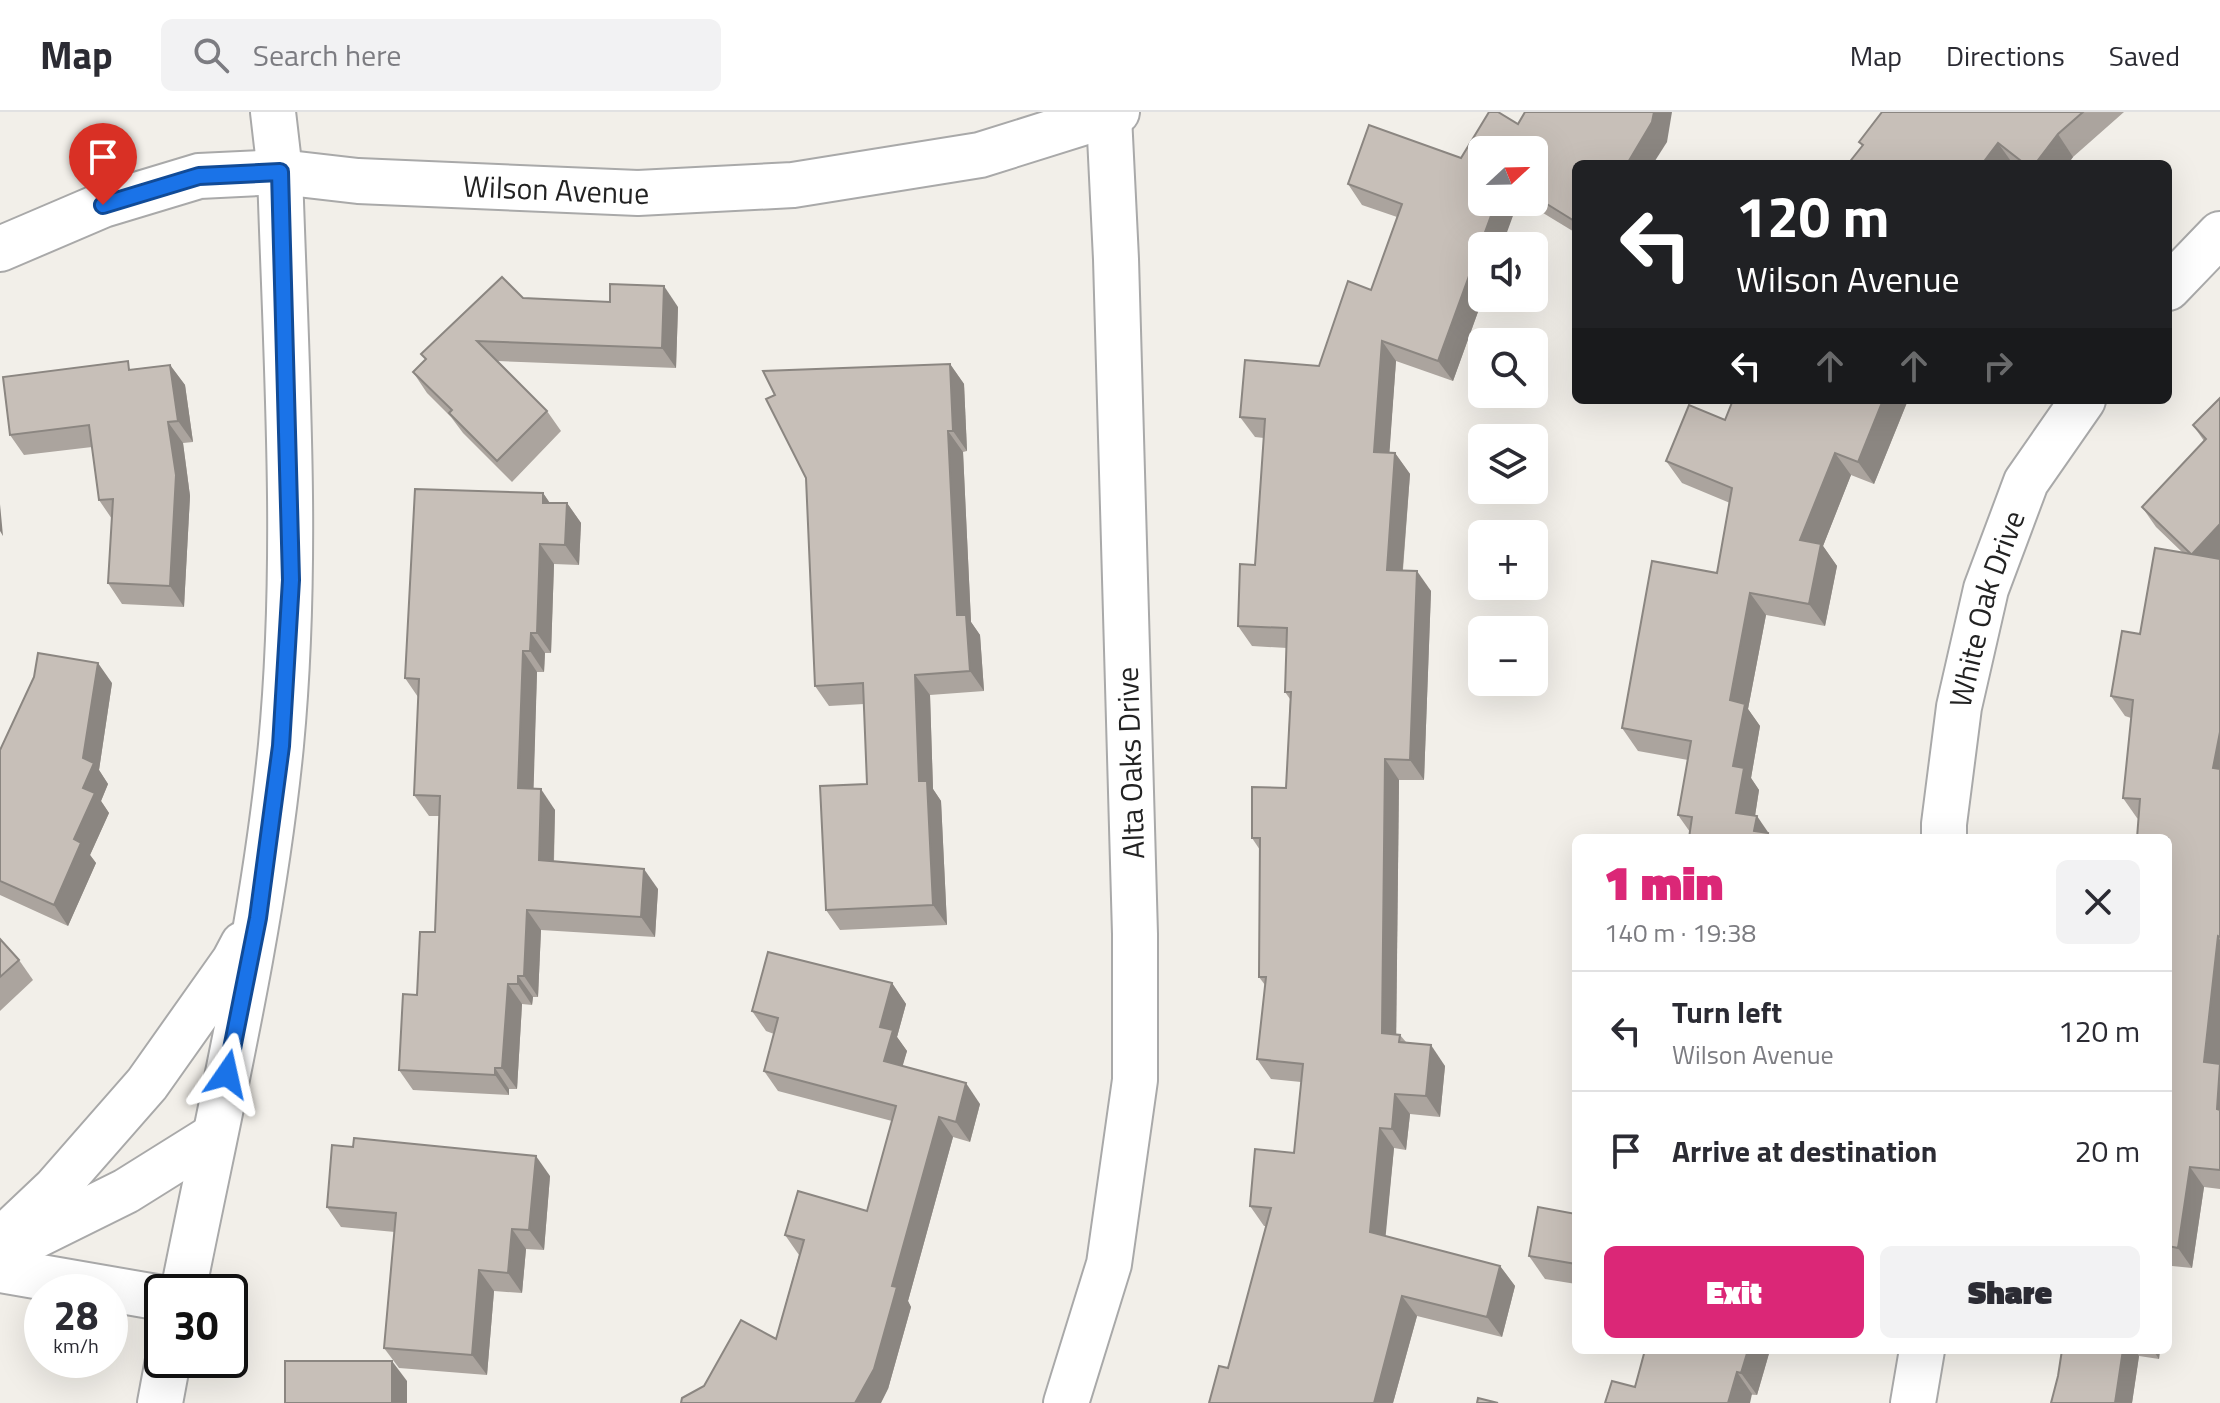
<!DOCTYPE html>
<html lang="en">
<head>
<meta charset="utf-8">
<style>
  body { margin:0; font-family:"Titillium Web",sans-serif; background:#f2f2f3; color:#2b2b33; height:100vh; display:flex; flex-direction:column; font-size:30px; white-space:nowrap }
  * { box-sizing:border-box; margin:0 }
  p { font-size:26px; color:#7c7c81 }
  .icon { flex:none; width:44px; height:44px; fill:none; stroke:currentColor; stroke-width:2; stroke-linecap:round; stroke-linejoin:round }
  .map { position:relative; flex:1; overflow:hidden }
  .drawer { position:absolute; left:1572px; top:722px; width:600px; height:520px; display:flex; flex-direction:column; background:#fff; border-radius:12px; box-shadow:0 8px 32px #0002 }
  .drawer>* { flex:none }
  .top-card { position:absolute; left:1572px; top:48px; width:600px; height:244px; border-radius:12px; box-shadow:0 8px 32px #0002; background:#202124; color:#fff; overflow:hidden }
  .needle { width:52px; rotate:68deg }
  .tools { position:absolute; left:1468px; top:24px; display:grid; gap:16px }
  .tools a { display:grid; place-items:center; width:80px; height:80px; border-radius:12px; background:#fff; box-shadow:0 8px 32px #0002; font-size:40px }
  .speed { position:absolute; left:24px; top:1162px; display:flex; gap:16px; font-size:40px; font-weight:700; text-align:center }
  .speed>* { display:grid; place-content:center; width:104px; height:104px; border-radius:50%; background:#fff; box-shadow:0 8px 32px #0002; line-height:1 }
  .speed small { font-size:20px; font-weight:400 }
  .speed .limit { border:4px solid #111; border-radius:12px; background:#fff; color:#111 }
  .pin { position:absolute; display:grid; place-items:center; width:68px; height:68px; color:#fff; margin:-82px -34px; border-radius:50% 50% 50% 0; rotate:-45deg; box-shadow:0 0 8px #0007 }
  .pin .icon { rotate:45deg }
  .me { position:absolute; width:88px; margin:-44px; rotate:11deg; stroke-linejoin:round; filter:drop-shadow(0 0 6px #0008) }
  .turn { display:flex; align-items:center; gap:28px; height:168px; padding:0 32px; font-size:36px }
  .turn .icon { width:104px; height:104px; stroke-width:2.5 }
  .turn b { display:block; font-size:56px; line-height:68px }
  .lanes { display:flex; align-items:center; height:76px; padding:0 32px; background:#0003; justify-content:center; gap:40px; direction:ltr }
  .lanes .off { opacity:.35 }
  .round { display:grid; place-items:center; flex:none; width:84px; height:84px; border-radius:12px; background:#f2f2f3 }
  .headline { display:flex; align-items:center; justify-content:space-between; height:136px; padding:0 32px }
  h1 { font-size:48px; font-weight:800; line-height:60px; color:#db2777 }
  .action { display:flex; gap:16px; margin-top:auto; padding:16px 32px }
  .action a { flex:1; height:92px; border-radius:12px; background:#db2777; color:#fff; font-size:32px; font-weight:800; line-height:92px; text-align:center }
  .action a+a { background:#f2f2f3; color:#2b2b33 }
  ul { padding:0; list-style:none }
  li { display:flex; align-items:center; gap:24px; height:120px; padding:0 32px; border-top:2px solid #e1e1e2 }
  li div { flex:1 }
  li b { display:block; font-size:30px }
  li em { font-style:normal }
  header { display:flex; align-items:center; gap:48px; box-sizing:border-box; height:112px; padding:0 40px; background:#fff; border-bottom:2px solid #e1e1e2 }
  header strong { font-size:38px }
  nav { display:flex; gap:44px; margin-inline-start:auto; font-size:28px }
  .search { width:560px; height:72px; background:#f2f2f3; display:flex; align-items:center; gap:20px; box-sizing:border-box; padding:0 28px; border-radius:12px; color:#7c7c81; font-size:30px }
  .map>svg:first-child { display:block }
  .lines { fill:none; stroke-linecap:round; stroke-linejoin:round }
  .street-casing { stroke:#a9a9a9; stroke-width:48 }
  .street { stroke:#fff; stroke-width:44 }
  .wall { fill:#aba49e }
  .shaded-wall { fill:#8b8681 }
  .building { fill:#c7bfb8; stroke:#8b8681; stroke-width:2 }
  .route-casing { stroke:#114b97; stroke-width:20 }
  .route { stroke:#1a73e8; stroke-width:14 }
  .labels { text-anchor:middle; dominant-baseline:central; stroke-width:8; stroke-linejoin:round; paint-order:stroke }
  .street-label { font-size:30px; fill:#222; stroke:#fff }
</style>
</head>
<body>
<header>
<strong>Map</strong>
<div class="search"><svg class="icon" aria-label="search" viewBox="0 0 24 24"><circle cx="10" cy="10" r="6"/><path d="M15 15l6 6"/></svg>Search here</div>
<nav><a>Map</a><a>Directions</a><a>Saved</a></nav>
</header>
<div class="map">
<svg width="2220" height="1291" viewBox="0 0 2220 1291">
  <rect width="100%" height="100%" fill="#f2efe9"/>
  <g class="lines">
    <g class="street-casing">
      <g id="street">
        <path id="s1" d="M0,137L103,93L199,64L280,60L358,69L638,81L793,73L980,43L1117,0"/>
        <path d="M2168,176L2220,122"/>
        <path id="s2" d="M1944,726V712L1959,595L1986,477L2026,370L2083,288"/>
        <path d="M0,1129L55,1077L147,972L234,849L243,832"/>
        <path d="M13,1135L126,1079L214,1024"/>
        <path d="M0,1158L162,1186"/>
        <path d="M183,1180C219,999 263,817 281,633C299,443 286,251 280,60L273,0"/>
        <path d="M160,1291L168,1248"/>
        <path d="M1066,1291L1109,1152L1135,968V822L1116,147L1109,4"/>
        <path d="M1913,1291L1922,1238"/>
      </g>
    </g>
    <use href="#street" class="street"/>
  </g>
  <g class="wall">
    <path d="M1882,0H2124L2073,45L2068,52H1848L1862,34L1859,30Z"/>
    <path d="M1518,12L1667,30L1576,52V121L1525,90H1534V38H1482L1483,186L1453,269L1396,249L1389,341H1395L1410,362L1403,458L1431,479L1424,668H1399L1396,923H1400L1406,930L1445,954L1440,1005L1410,1002L1406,1038L1394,1036L1385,1124L1500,1154L1515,1174L1502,1225L1417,1204L1393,1291H1209L1228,1256L1266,1114H1264L1250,1094L1294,1041L1301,970L1271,967L1257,947L1265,873L1259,865L1260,738L1252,726L1286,676L1290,587L1285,580L1287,536L1252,534L1238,514L1255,453L1264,326L1255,325L1240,305L1319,254L1371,178L1397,105L1362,93L1348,72L1461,46Z"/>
    <path d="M523,186L678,195L676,256L498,249L547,299L561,319L512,370L463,321L451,305L427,281L413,260L426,248L421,242Z"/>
    <path d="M950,252L964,272L967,339L963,340L971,510L980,523L984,579L930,583L933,677L941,689L947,813L840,818L826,798L867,672L864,592L829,594L815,574Z"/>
    <path d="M170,253L185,273L193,330L183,331L190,384L184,495L122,492L108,471L112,407L99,388L92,335L24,343L10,323L134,257Z"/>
    <path d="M2220,286V1077L2204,1075L2192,1156L2172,1154L2168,1182V726L2137,706L2123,686L2131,606L2125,604L2111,584L2140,522L2182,440L2156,415L2142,395L2204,329L2193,313Z"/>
    <path d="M1908,288L1874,372L1851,363L1823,434L1837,454L1825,514L1766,503L1748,597L1760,614L1751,666L1759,678L1755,704L1690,720L1678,703L1688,648L1638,639L1622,616L1717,461L1730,391L1682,371L1666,349L1725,308Z"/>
    <path d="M543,381L550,391H567L581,411L579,453L554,452L551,541H545L544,560H537L533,677L555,698L554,750L658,777L655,825L541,818L538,885H533L532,893L522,892L517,977H509V983L413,978L399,958L417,883L435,820L439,704H429L414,683L418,585L405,566Z"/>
    <path d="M112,571L99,658L108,672L101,689L109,701L90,743L96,751L68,814L0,783V638Z"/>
    <path d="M0,827L19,848L33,868L0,899Z"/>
    <path d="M892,871L906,892L897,925L907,939L902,954L980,992L970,1030L953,1025L908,1189L911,1195L888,1277L704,1274L776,1227L799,1143L785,1123L867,1099L892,1009L778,979L764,959L774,922L766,919L752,899Z"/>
    <path d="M550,1064L544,1138L526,1137L522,1181L494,1179L487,1263L399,1256L384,1236L395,1120L341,1115L327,1095Z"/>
    <path d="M1576,1102V1172L1545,1167L1529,1144Z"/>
    <path d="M1645,1238H1770L1757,1283L1635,1275Z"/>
    <path d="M2062,1238H2160L2159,1247L2139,1244L2132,1291H2051L2058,1264Z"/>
  </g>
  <g class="shaded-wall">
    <path d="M1654,0H1672L1667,30L1653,52H1627Z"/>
    <path d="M2058,22L2073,45L2068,52H2035Z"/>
    <path d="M1998,31L2013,52H1982Z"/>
    <path d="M1496,90H1518L1502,134H1482L1483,186L1453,269L1438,249Z"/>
    <path d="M664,174L678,195L676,256L662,236Z"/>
    <path d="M1382,229L1396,249L1388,361L1374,340Z"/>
    <path d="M950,252L964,272L967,339L953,319Z"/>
    <path d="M170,253L185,273L193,330L178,309Z"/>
    <path d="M1883,288H1908L1874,372L1858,350Z"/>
    <path d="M168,310L183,331L190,384L184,495L170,474Z"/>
    <path d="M948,319L963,340L971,510L980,523L984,579L970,559L957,503Z"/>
    <path d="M1395,341L1410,362L1401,478L1387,458Z"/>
    <path d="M1835,341L1851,363L1823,434L1837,454L1825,514L1809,492L1800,428Z"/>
    <path d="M543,381L557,402L543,391Z"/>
    <path d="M567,391L581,411L579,453L565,433Z"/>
    <path d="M0,392L3,424L0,419Z"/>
    <path d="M2220,412V447L2192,442Z"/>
    <path d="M540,432L554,452L551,541L537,521Z"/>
    <path d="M1417,459L1431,479L1424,668L1410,648Z"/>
    <path d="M1750,481L1766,503L1748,597L1760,614L1751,666L1759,678L1752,723L1736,701L1730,588Z"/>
    <path d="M531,521L545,541L544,560L530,539Z"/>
    <path d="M523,539L537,560L533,697L518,676Z"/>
    <path d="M98,551L112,571L99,658L108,672L101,689L109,701L90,743L96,751L68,814L54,793L74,727L83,646Z"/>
    <path d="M915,563L930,583L933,677L941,689L947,813L933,793L919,669Z"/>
    <path d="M2220,620V666L2213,656Z"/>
    <path d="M1385,647L1399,668L1396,942L1382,921Z"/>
    <path d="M541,677L555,698L553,769L539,748Z"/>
    <path d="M1757,704L1772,726H1759L1754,719Z"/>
    <path d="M644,757L658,777L655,825L641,805Z"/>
    <path d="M527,798L541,818L538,885L524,864Z"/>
    <path d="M2218,824L2220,828V957L2204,950Z"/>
    <path d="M518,864L533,885L532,893L518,872Z"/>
    <path d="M892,871L906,892L897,925L907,939L898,970L884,949L880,915Z"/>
    <path d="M508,872L522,892L517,977L502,956Z"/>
    <path d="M1431,933L1445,954L1440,1005L1426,984Z"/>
    <path d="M495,956L509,977V983L495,963Z"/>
    <path d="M2220,963V1002L2217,997Z"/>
    <path d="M966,971L980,992L970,1030L956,1010Z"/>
    <path d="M1395,982L1410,1002L1406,1038L1392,1017Z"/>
    <path d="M939,1005L953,1025L908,1189L911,1195L888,1277L881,1291H855L892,1174Z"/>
    <path d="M1380,1016L1394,1036L1384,1141L1370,1120Z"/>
    <path d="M536,1044L550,1064L544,1138L529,1118Z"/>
    <path d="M2190,1055L2204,1075L2192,1156L2178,1136Z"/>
    <path d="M512,1117L526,1137L522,1181L508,1161Z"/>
    <path d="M2168,1148L2172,1154L2168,1182Z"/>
    <path d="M1500,1154L1515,1174L1502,1225L1487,1205Z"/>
    <path d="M479,1158L494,1179L487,1263L472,1243Z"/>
    <path d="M1402,1184L1417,1204L1393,1291H1374Z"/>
    <path d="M1748,1238H1770L1757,1283L1741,1261Z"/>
    <path d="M2123,1238H2135L2139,1244L2132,1291H2115Z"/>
    <path d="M2153,1238H2160L2159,1247Z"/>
    <path d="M392,1249L407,1269V1291H392Z"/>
    <path d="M1737,1260L1752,1282L1750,1291H1728Z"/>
  </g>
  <g class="building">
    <path d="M1489,0H1498L1518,12L1525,0H1654L1652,10L1627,52H1576V110L1534,84V38H1482V90H1496L1438,249L1382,229L1374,340L1395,341L1387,458L1417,459L1410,648L1385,647L1382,921L1400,923L1399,930L1431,933L1426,984L1395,982L1392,1017L1380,1016L1370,1120L1500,1154L1487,1205L1402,1184L1374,1291H1209L1219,1254L1228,1256L1271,1096L1250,1094L1255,1037L1294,1041L1303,952L1257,947L1266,865H1259L1260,726H1252V675L1286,676L1291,580H1285L1287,516L1238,514L1240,452L1255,453L1265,307L1240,305L1245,248L1319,254L1348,169L1371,178L1402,92L1348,72L1369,13L1461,46Z"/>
    <path d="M1882,0H2083L2058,22L2035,52H2025L1998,31L1982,52H1848L1863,33L1859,30Z"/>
    <path d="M502,165L523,186L610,190V172L664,174L662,236L477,229L547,299L497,349L449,301L452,298L413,260L426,247L421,242Z"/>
    <path d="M128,249L129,258L170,253L178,309L168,310L176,363L170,474L108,471L113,387L99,388L89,313L10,323L3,265Z"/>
    <path d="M950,252L953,319H948L957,503H966L970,559L915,563L919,669H927L933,793L826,798L820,674L867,672L863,571L815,574L806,366L766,287L775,283L763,259Z"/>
    <path d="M2220,286V412L2192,442L2220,447V620L2213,656L2220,657V825L2218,824L2204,950L2220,952L2217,997L2220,998V1058L2190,1055L2178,1136L2168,1134V726H2137L2140,687L2123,686L2133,588L2111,584L2122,519L2140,522L2155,436L2191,442L2142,395L2206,327L2193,313Z"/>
    <path d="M1733,288H1883L1858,350L1835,341L1800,428L1821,432L1809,492L1750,481L1730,588L1745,592L1733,654L1744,656L1736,701L1757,704L1754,719L1768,721L1767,726H1689L1692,705L1678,703L1691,629L1622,616L1652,449L1717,461L1732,376L1666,349L1689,293L1725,308Z"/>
    <path d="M415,377L543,381V391H567L565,433L540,432L537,521H531L530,539H523L518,676L541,677L539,748L644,757L641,805L527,798L524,864H518V872H508L502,956H495V963L399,958L403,882L417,883L420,820H435L440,684L414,683L419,567L405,566Z"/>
    <path d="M38,541L98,551L83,646L94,651L83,676L95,681L74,727L81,731L54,793L0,769V638L34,565Z"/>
    <path d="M0,827L19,848L0,865Z"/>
    <path d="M768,840L892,871L880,915L893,918L884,949L966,971L956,1010L939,1005L892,1174L897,1175L874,1257L855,1291H681L682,1286L704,1274L741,1208L776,1227L804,1128L785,1123L798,1079L867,1099L896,994L764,959L778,906L752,899Z"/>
    <path d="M354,1026L536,1044L529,1118L512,1117L508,1161L479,1158L472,1243L384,1236L396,1101L327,1095L332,1033L353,1035Z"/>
    <path d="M1538,1095L1576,1102V1152L1529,1144Z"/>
    <path d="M1645,1238H1748L1741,1261L1737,1260L1728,1291H1605L1612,1269L1635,1275Z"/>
    <path d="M2062,1238H2123L2115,1291H2051L2058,1264Z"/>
    <rect x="285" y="1249" width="107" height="42"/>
    <path d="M1478,1286L1498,1291H1477Z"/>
  </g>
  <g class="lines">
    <g class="route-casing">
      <path id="route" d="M103,93L199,64L280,60L291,468L281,634L258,806L227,962"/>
    </g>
    <use href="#route" class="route"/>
  </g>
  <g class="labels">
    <g class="street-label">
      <text stroke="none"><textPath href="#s1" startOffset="570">Wilson Avenue</textPath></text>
      <text stroke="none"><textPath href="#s2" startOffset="234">White Oak Drive</textPath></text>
      <text transform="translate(1130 651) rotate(-92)">Alta Oaks Drive</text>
    </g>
  </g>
</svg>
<div class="tools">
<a><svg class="needle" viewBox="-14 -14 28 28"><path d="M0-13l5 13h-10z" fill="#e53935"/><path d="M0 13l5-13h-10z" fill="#7c7c81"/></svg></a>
<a><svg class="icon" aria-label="sound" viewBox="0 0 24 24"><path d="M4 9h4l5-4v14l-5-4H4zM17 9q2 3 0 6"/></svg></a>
<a><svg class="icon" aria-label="search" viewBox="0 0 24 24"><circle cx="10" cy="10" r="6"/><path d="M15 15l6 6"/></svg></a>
<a><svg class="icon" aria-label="layers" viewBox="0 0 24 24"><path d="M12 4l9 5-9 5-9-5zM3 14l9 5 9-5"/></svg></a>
<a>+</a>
<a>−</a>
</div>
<div class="speed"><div>28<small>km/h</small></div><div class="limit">30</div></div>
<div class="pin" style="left:103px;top:93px;background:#d93025"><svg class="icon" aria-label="arrive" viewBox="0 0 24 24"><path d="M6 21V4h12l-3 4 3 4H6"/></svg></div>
<svg class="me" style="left:227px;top:962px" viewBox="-20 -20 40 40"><path d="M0-17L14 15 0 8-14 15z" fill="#1a73e8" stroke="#fff" stroke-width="4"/></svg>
<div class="top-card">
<div class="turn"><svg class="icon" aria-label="left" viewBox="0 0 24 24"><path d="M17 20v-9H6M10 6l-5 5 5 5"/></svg><div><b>120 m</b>Wilson Avenue</div></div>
<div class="lanes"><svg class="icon" aria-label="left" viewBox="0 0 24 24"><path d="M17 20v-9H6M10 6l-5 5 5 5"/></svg><svg class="icon off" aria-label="ahead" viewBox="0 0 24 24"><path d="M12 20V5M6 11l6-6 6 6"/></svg><svg class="icon off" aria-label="ahead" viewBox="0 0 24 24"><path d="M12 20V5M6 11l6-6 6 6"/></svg><svg class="icon off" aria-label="right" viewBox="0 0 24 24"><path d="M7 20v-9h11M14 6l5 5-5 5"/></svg></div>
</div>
<section class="drawer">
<div class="headline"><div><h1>1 min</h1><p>140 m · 19:38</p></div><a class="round"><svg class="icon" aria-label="close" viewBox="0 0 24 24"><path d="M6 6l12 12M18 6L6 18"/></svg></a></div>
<ul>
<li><svg class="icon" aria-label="left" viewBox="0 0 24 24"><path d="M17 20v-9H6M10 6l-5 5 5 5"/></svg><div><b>Turn left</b><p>Wilson Avenue</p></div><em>120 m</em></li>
<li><svg class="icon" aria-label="arrive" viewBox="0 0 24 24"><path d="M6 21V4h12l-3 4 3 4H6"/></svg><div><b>Arrive at destination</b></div><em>20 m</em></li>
</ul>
<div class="action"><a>Exit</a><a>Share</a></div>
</section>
</div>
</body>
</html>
